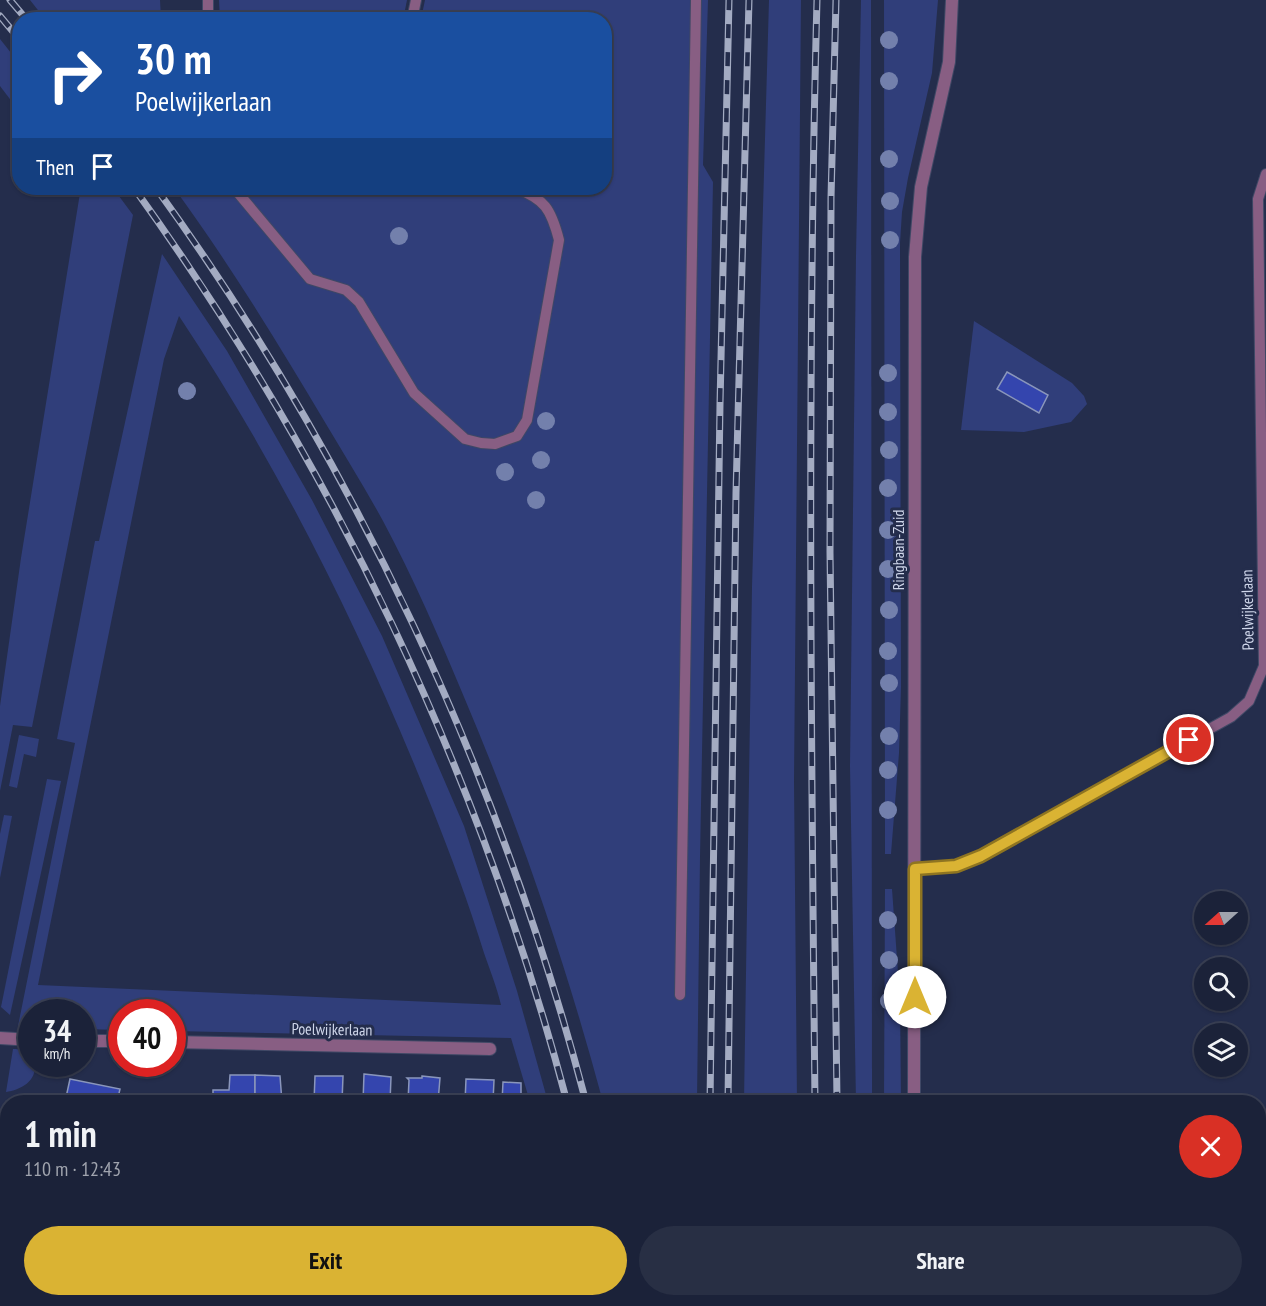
<!DOCTYPE html>
<html lang="en">
<head>
<meta charset="utf-8">
<style>
  body { margin:0; font-family:"PT Sans Narrow",sans-serif; background:#282f44; color:#f1f3f6; height:100vh; display:flex; flex-direction:column; font-size:22px; white-space:nowrap }
  * { box-sizing:border-box; margin:0 }
  p { font-size:20px; color:#a0a4ae }
  .icon { flex:none; width:33px; height:33px; fill:none; stroke:currentColor; stroke-width:2; stroke-linecap:round; stroke-linejoin:round }
  .map { position:relative; flex:1; overflow:hidden }
  .drawer { position:absolute; left:0px; top:1095px; width:1266px; height:212px; display:flex; flex-direction:column; background:#1b2239; border-radius:24px 24px 0 0; box-shadow:0 2px 4px #0004,0 0 0 2px #393f53 }
  .drawer>* { flex:none }
  .guide { position:absolute; left:12px; top:12px; width:600px; height:183px; border-radius:24px; box-shadow:0 2px 4px #0004,0 0 0 2px #393f53; background:#1a4fa0; color:#fff; overflow:hidden }
  .needle { width:39px; rotate:249deg }
  .tools { position:absolute; left:1194px; top:891px; display:grid; gap:12px }
  .tools a { display:grid; place-items:center; width:54px; height:54px; border-radius:50%; background:#1b2239; box-shadow:0 2px 4px #0004,0 0 0 2px #393f53; font-size:30px }
  .speed { position:absolute; left:18px; top:999px; display:flex; gap:12px; font-size:30px; font-weight:700; text-align:center }
  .speed>* { display:grid; place-content:center; width:78px; height:78px; border-radius:50%; background:#1b2239; box-shadow:0 2px 4px #0004,0 0 0 2px #393f53; line-height:1 }
  .speed small { font-size:15px; font-weight:400 }
  .speed .limit { border:9px solid #d22; background:#fff; color:#111 }
  .pin { position:absolute; display:grid; place-items:center; width:51px; height:51px; color:#fff; margin:-26px; border:3px solid #fff; border-radius:50%; box-shadow:0 2px 6px #0007 }
  .me { position:absolute; width:66px; margin:-33px; rotate:0deg; stroke-linejoin:round; filter:drop-shadow(0 0 4px #0008) }
  .turn { display:flex; align-items:center; gap:21px; height:126px; padding:0 24px; font-size:27px }
  .turn .icon { width:78px; height:78px; stroke-width:2.5 }
  .turn b { display:block; font-size:42px; line-height:51px }
  .then { display:flex; align-items:center; height:57px; padding:0 24px; background:#0003; gap:12px; font-size:22px }
  .round { display:grid; place-items:center; flex:none; width:63px; height:63px; border-radius:32px; background:#282f44 }
  .overview { display:flex; align-items:center; justify-content:space-between; height:102px; padding:0 24px }
  h1 { font-size:36px; font-weight:700; line-height:45px }
  .primary-button { display:flex; gap:12px; margin-top:auto; padding:12px 24px }
  .primary-button a { flex:1; height:69px; border-radius:36px; background:#dab333; color:#111; font-size:24px; font-weight:700; line-height:69px; text-align:center }
  .primary-button a+a { background:#282f44; color:#f1f3f6 }
  .map>svg:first-child { display:block }
  .green { fill:#303e7a; fill-rule:evenodd }
  .building { fill:#3445ae; stroke:#8a96bb; stroke-width:1.5 }
  .lines { fill:none; stroke-linecap:round; stroke-linejoin:round }
  .service-casing { stroke:#3f4865; stroke-width:12 }
  .minor-casing { stroke:#3f4865; stroke-width:14 }
  .tertiary-casing { stroke:#3f4865; stroke-width:14 }
  .service { stroke:#885e83; stroke-width:10 }
  .minor { stroke:#885e83; stroke-width:12 }
  .tertiary { stroke:#885e83; stroke-width:12 }
  .rail-casing { stroke:#a3abc2; stroke-width:7 }
  .rail { stroke:#242d4c; stroke-width:4.5; stroke-dasharray:14; stroke-linecap:butt }
  .tree { fill:#7380ac }
  .route-casing { stroke:#8e7421; stroke-width:15 }
  .route { stroke:#dab333; stroke-width:10 }
  .labels { text-anchor:middle; dominant-baseline:central; stroke-width:6; stroke-linejoin:round; paint-order:stroke }
  .street-label { font-size:16px; fill:#cfd6ea; stroke:#242d4c }
</style>
</head>
<body>
<div class="map">
<svg width="1266" height="1306" viewBox="0 0 1266 1306">
  <rect width="100%" height="100%" fill="#242d4c"/>
  <g class="green">
    <path d="M30,0H160L161,19H45Z"/>
    <path d="M219,0H407L403,20L220,19Z"/>
    <path d="M425,0H708L703,165L713,182L700,857L697,1102H603C566,964 520,829 464,697C439,637 413,577 383,521C365,488 345,456 326,424C278,343 229,263 174,188H604V20L421,19Z"/>
    <path d="M769,0H801L794,781L797,1102H744L752,587Z"/>
    <path d="M861,0H871L872,1102H856L850,766L856,256Z"/>
    <path d="M884,0H938L932,73L908,178L902,212L900,243L901,687L899,753L891,854H885Z"/>
    <path d="M0,39L19,63V111L0,86Z"/>
    <path d="M76,188H113L133,215L32,727L13,725L0,791V706L21,558L80,193Z"/>
    <path d="M162,254L227,351L312,500L382,636L464,826L517,991L548,1102H530L511,1038L173,1031L172,1012H122L121,1030L83,1029L82,1012H32L31,1027L18,1026L75,743L57,739L95,541H99ZM179,316C282,471 363,635 432,808C451,856 469,904 484,953C490,970 497,988 501,1005L38,985L164,359Z"/>
    <path d="M974,321L1072,383L1084,396L1087,404L1071,422L1024,432L961,430Z"/>
    <path d="M19,735L39,739L36,757L24,754L17,788L9,786Z"/>
    <path d="M47,779L61,781L10,1015L1,1007Z"/>
    <path d="M4,815L12,816L0,878V834Z"/>
    <path d="M885,889H892L900,1000L901,1102H884Z"/>
    <path d="M13,1049C21,1049 26,1051 31,1057L32,1064H34C38,1081 20,1090 6,1092Z"/>
    <path d="M0,1155H7L8,1299H594L595,1306H0Z"/>
    <path d="M647,1299H695V1306H649Z"/>
    <rect x="740" y="1299" width="58" height="7"/>
  </g>
  <g class="building">
    <path d="M1007,372L1048,395L1039,413L997,389Z"/>
    <path d="M364,1074L391,1077L390,1102H363Z"/>
    <path d="M230,1075H255V1102H213V1090H229Z"/>
    <path d="M255,1075L280,1076L282,1102H255Z"/>
    <path d="M315,1076H343L342,1102H314Z"/>
    <path d="M422,1076L440,1078L438,1102H408L409,1080L407,1078H422Z"/>
    <path d="M70,1079L120,1089L117,1102H65Z"/>
    <path d="M466,1079L494,1080L493,1102H465Z"/>
    <path d="M503,1082L521,1083V1102H502Z"/>
  </g>
  <g class="lines">
    <g class="service-casing">
      <g id="service">
        <path d="M208,0V20"/>
        <path d="M412,20L416,0"/>
        <path d="M234,188L310,279L346,290L359,302L414,393L465,439L481,443L495,444L517,436L527,420L559,240C551,209 545,199 515,188"/>
        <path d="M915,869L956,866L981,856L1231,717L1249,701L1264,666L1258,199L1266,174"/>
        <path d="M680,995L696,0"/>
      </g>
    </g>
    <g class="minor-casing">
      <g id="minor">
        <path d="M0,1038L32,1040"/>
        <path d="M82,1041H122"/>
        <path d="M172,1042L490,1049"/>
      </g>
    </g>
    <g class="tertiary-casing">
      <g id="tertiary">
        <path d="M914,1102L915,257L921,187L949,62L952,0"/>
        <path d="M914,1299V1306"/>
      </g>
    </g>
    <use href="#service" class="service"/>
    <use href="#minor" class="minor"/>
    <use href="#tertiary" class="tertiary"/>
    <g class="rail-casing">
      <g id="rail">
        <path d="M10,0L27,20"/>
        <path d="M836,0L831,198L830,552L837,1102"/>
        <path d="M0,16L20,40"/>
        <path d="M134,188C333,464 480,773 567,1102"/>
        <path d="M156,188C355,462 500,775 586,1102"/>
        <path d="M710,1102L720,404L729,0"/>
        <path d="M728,1102L736,493L749,0"/>
        <path d="M815,1102C811,735 807,367 817,0"/>
        <path d="M611,1299L612,1306"/>
        <path d="M629,1299L630,1306"/>
        <path d="M839,1299V1306"/>
        <path d="M707,1306L708,1299"/>
        <path d="M726,1306V1299"/>
        <path d="M815,1306V1299"/>
      </g>
    </g>
    <use href="#rail" class="rail"/>
  </g>
  <g class="tree">
    <circle cx="889" cy="40" r="9"/>
    <circle cx="889" cy="81" r="9"/>
    <circle cx="889" cy="159" r="9"/>
    <circle cx="890" cy="201" r="9"/>
    <circle cx="399" cy="236" r="9"/>
    <circle cx="890" cy="240" r="9"/>
    <circle cx="888" cy="373" r="9"/>
    <circle cx="187" cy="391" r="9"/>
    <circle cx="888" cy="412" r="9"/>
    <circle cx="546" cy="421" r="9"/>
    <circle cx="889" cy="450" r="9"/>
    <circle cx="541" cy="460" r="9"/>
    <circle cx="505" cy="472" r="9"/>
    <circle cx="888" cy="488" r="9"/>
    <circle cx="536" cy="500" r="9"/>
    <circle cx="888" cy="530" r="9"/>
    <circle cx="888" cy="569" r="9"/>
    <circle cx="889" cy="610" r="9"/>
    <circle cx="888" cy="651" r="9"/>
    <circle cx="889" cy="683" r="9"/>
    <circle cx="889" cy="736" r="9"/>
    <circle cx="888" cy="770" r="9"/>
    <circle cx="888" cy="810" r="9"/>
    <circle cx="888" cy="920" r="9"/>
    <circle cx="889" cy="960" r="9"/>
    <circle cx="889" cy="1001" r="9"/>
  </g>
  <g class="lines">
    <g class="route-casing">
      <path id="route" d="M915,997V869L956,866L981,856L1189,740"/>
    </g>
    <use href="#route" class="route"/>
  </g>
  <g class="labels">
    <g class="street-label">
      <text transform="translate(898 550) rotate(-90)">Ringbaan-Zuid</text>
      <text transform="translate(1247 610) rotate(-91)">Poelwijkerlaan</text>
      <text transform="translate(332 1029) rotate(1)">Poelwijkerlaan</text>
    </g>
  </g>
</svg>
<div class="tools">
<a><svg class="needle" viewBox="-14 -14 28 28"><path d="M0-13l5 13h-10z" fill="#e53935"/><path d="M0 13l5-13h-10z" fill="#a0a4ae"/></svg></a>
<a><svg class="icon" aria-label="search" viewBox="0 0 24 24"><circle cx="10" cy="10" r="6"/><path d="M15 15l6 6"/></svg></a>
<a><svg class="icon" aria-label="layers" viewBox="0 0 24 24"><path d="M12 4l9 5-9 5-9-5zM3 14l9 5 9-5"/></svg></a>
</div>
<div class="speed"><div>34<small>km/h</small></div><div class="limit">40</div></div>
<div class="pin" style="left:1189px;top:740px;background:#d93025"><svg class="icon" aria-label="arrive" viewBox="0 0 24 24"><path d="M6 21V4h12l-3 4 3 4H6"/></svg></div>
<svg class="me" style="left:915px;top:997px" viewBox="-20 -20 40 40"><circle r="19" fill="#fff"/><path d="M0-13L10 11 0 6-10 11z" fill="#dab333"/></svg>
<div class="guide">
<div class="turn"><svg class="icon" aria-label="right" viewBox="0 0 24 24"><path d="M7 20v-9h11M14 6l5 5-5 5"/></svg><div><b>30 m</b>Poelwijkerlaan</div></div>
<div class="then">Then<svg class="icon" aria-label="arrive" viewBox="0 0 24 24"><path d="M6 21V4h12l-3 4 3 4H6"/></svg></div>
</div>
<section class="drawer">
<div class="overview"><div><h1>1 min</h1><p>110 m · 12:43</p></div><a class="round" style="background:#d93025;color:#fff"><svg class="icon" aria-label="close" viewBox="0 0 24 24"><path d="M6 6l12 12M18 6L6 18"/></svg></a></div>
<div class="primary-button"><a>Exit</a><a>Share</a></div>
</section>
</div>
</body>
</html>
